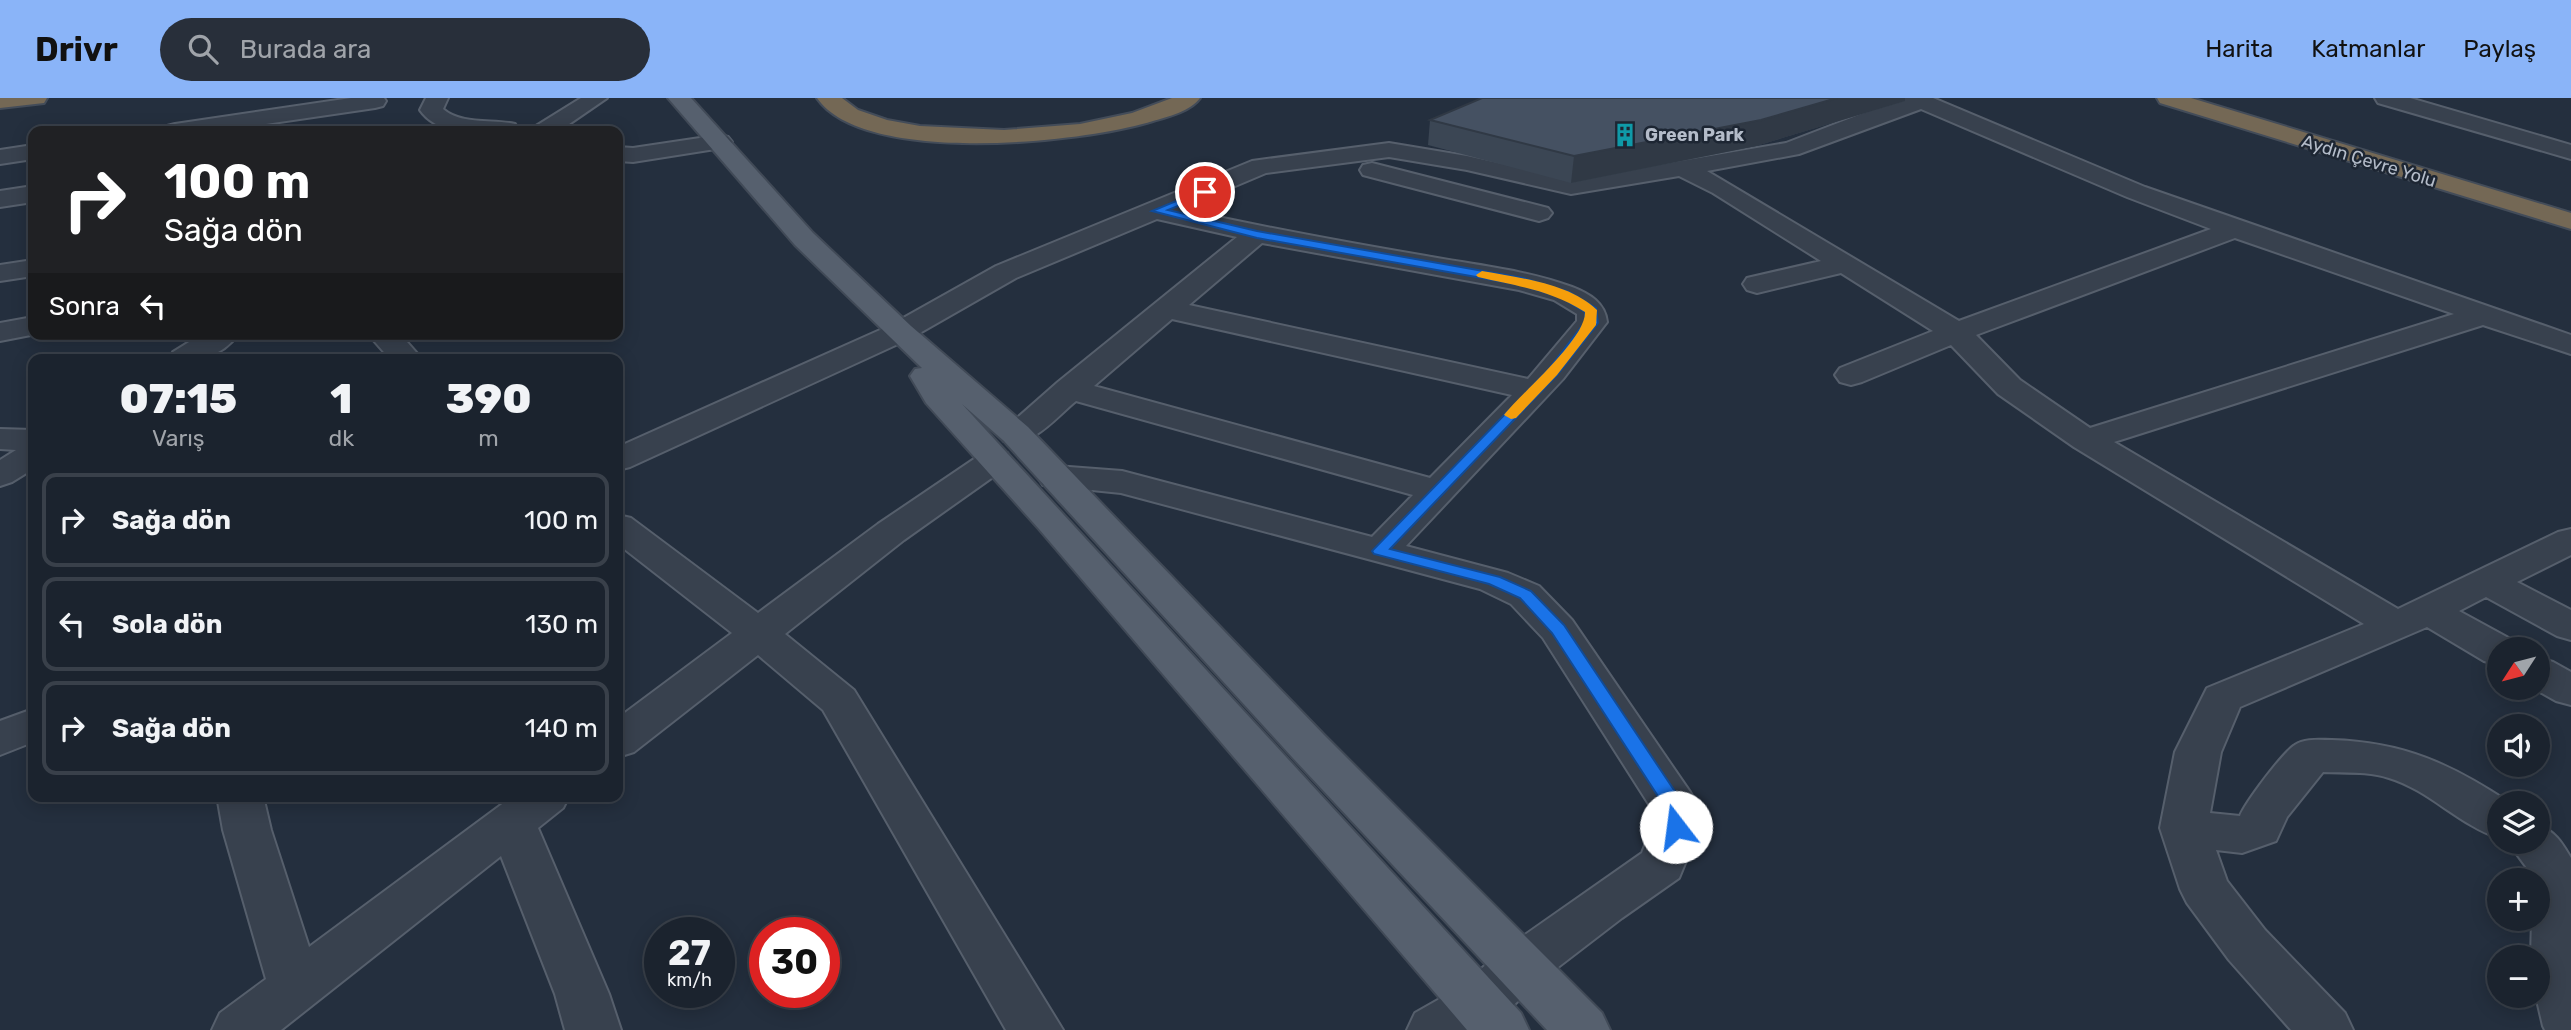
<!DOCTYPE html>
<html lang="tr">
<head>
<meta charset="utf-8">
<style>
  body { margin:0; font-family:Rubik,sans-serif; background:#282f3a; color:#f1f3f6; height:100vh; display:flex; flex-direction:column; font-size:26px; white-space:nowrap }
  * { box-sizing:border-box; margin:0 }
  p { font-size:23px; color:#a0a4aa }
  .icon { flex:none; width:38px; height:38px; fill:none; stroke:currentColor; stroke-width:2; stroke-linecap:round; stroke-linejoin:round }
  .map { position:relative; flex:1; overflow:hidden }
  .drawer { position:absolute; left:28px; top:256px; width:595px; height:448px; display:flex; flex-direction:column; background:#1b232e; border-radius:14px; box-shadow:0 4px 18px #0003,0 0 0 2px #39404a }
  .drawer>* { flex:none }
  .guide { position:absolute; left:28px; top:28px; width:595px; height:214px; border-radius:14px; box-shadow:0 4px 18px #0003,0 0 0 2px #39404a; background:#202124; color:#fff; overflow:hidden }
  .needle { width:46px; rotate:234deg }
  .tools { position:absolute; left:2487px; top:539px; display:grid; gap:14px }
  .tools a { display:grid; place-items:center; width:63px; height:63px; border-radius:50%; background:#1b232e; box-shadow:0 4px 18px #0003,0 0 0 2px #39404a; font-size:35px }
  .speed { position:absolute; left:644px; top:819px; display:flex; gap:14px; font-size:35px; font-weight:700; text-align:center }
  .speed>* { display:grid; place-content:center; width:91px; height:91px; border-radius:50%; background:#1b232e; box-shadow:0 4px 18px #0003,0 0 0 2px #39404a; line-height:1 }
  .speed small { font-size:18px; font-weight:400 }
  .speed .limit { border:10px solid #d22; background:#fff; color:#111 }
  .pin { position:absolute; display:grid; place-items:center; width:60px; height:60px; color:#fff; margin:-30px; border:4px solid #fff; border-radius:50%; box-shadow:0 2px 7px #0007 }
  .me { position:absolute; width:77px; margin:-38px; rotate:345deg; stroke-linejoin:round; filter:drop-shadow(0 0 5px #0008) }
  .turn { display:flex; align-items:center; gap:24px; height:147px; padding:0 21px; font-size:32px }
  .turn .icon { width:91px; height:91px; stroke-width:2.5 }
  .turn b { display:block; font-size:49px; line-height:60px }
  .then { display:flex; align-items:center; height:66px; padding:0 21px; background:#0003; gap:14px; font-size:26px }
  .eta { display:flex; justify-content:space-evenly; align-items:center; height:119px; text-align:center }
  .eta b { font-size:42px; font-weight:800; line-height:49px }
  ul { padding:0; list-style:none }
  li { display:flex; align-items:center; gap:21px; height:94px; margin:0 14px 10px; padding:0 7px; border:4px solid #39404a; border-radius:14px }
  li div { flex:1 }
  li b { display:block; font-size:26px }
  li em { font-style:normal }
  header { display:flex; align-items:center; gap:42px; box-sizing:border-box; height:98px; padding:0 35px; background:#8ab4f8; color:#111 }
  header strong { font-size:33px }
  nav { display:flex; gap:38px; margin-inline-start:auto; font-size:24px }
  .search { width:490px; height:63px; background:#282f3a; display:flex; align-items:center; gap:18px; box-sizing:border-box; padding:0 24px; border-radius:38px; color:#a0a4aa; font-size:26px }
  .map>svg:first-child { display:block }
  .lines { fill:none; stroke-linecap:round; stroke-linejoin:round }
  .minor-casing { stroke:#565f6c; stroke-width:4 }
  .major-casing { stroke:#414a57; stroke-width:4 }
  .highway-casing { stroke:#434c59; stroke-width:4 }
  .minor { fill:#38414e; fill-rule:evenodd }
  .major { fill:#56606e; fill-rule:evenodd }
  .highway { fill:#746855; fill-rule:evenodd }
  .wall { fill:#3b4654 }
  .shaded-wall { fill:#303945 }
  .building { fill:#455162; stroke:#303945; stroke-width:2 }
  .route { fill:#1a73e8; stroke:#114b97; stroke-width:2 }
  .slow { fill:#f59e0b }
  .labels { text-anchor:middle; dominant-baseline:central; stroke-width:5; stroke-linejoin:round; paint-order:stroke }
  .far-poi-label { font-size:18px; font-weight:bold; fill:#b4bcc9; stroke:#1d2633; text-anchor:start }
  .far-street-label { font-size:18px; fill:#b4bcc9; stroke:#1d2633 }
</style>
</head>
<body>
<header>
<strong>Drivr</strong>
<div class="search"><svg class="icon" aria-label="search" viewBox="0 0 24 24"><circle cx="10" cy="10" r="6"/><path d="M15 15l6 6"/></svg>Burada ara</div>
<nav><a>Harita</a><a>Katmanlar</a><a>Paylaş</a></nav>
</header>
<div class="map">
<svg width="2571" height="932" viewBox="0 0 2571 932">
  <rect width="100%" height="100%" fill="#242f3e"/>
  <g class="lines">
    <g class="minor-casing">
      <g id="minor">
        <path d="M351,0H384L386,3L383,8L375,10L219,33H164L167,28L175,26Z"/>
        <path d="M426,0H448L443,11C461,27 493,21 515,26L518,31L517,33C486,33 440,41 420,12Z"/>
        <path d="M581,0H607L559,33H533L536,28Z"/>
        <path d="M1903,0H1933L2145,89L2571,237V256L2483,227L2114,344L2398,511L2558,434L2571,431V457L2517,484L2571,512V542L2557,538L2486,499L2459,513L2514,543L2519,551H2499V567L2484,563L2427,529L2240,609L2221,654L2210,715L2240,718C2245,705 2283,654 2295,647C2305,640 2320,642 2332,642C2403,644 2451,666 2510,705H2499V740C2459,727 2429,692 2389,680C2368,673 2344,675 2323,674L2287,719L2276,743L2242,755L2216,752L2227,783L2265,832L2345,915L2353,932H2291L2229,862L2187,805L2180,791L2160,730L2175,654L2207,590L2364,526L2074,349L1998,296L1951,247L1862,284L1851,287L1840,284L1835,277L1840,270L1933,233L1841,175L1757,195L1747,192L1743,186L1747,180L1821,163L1713,95L1679,78L1571,96L1467,72L1389,59L1266,75L1181,111C1262,129 1344,144 1426,158C1475,167 1526,172 1572,189C1590,196 1605,205 1607,224L1563,281L1406,448L1508,475L1539,488L1572,522L1690,694L1697,706L1700,729L1679,780L1622,820L1540,883L1497,922L1482,932H1407L1415,915L1459,890L1502,853L1642,755L1652,729L1650,708L1543,540L1511,506L1480,491L1121,395L1043,387L1038,379L1043,371L1056,368L1122,373L1372,439L1413,397L1076,303C1055,320 1033,350 1004,343L999,336L1058,284L1237,139L1157,121L1016,180L911,240L630,369L618,372V349L889,228L996,168L1252,63L1389,45L1467,58L1571,82L1786,45ZM1921,11L2127,99L2211,131L1959,223L1707,73L1799,56ZM2235,140L2454,216L2090,330L2020,282L1976,237ZM1262,145L1519,192L1554,202L1577,216V223L1528,281L1189,207ZM1172,221L1512,297L1430,380L1094,288Z"/>
        <path d="M2375,0H2410L2571,47V61L2378,5Z"/>
        <path d="M720,37L728,39L732,44L728,49L633,64L618,63V49L633,50Z"/>
        <path d="M33,47V61L0,66V52Z"/>
        <path d="M1372,65L1548,110L1552,115L1548,120L1539,123L1363,77L1360,72L1363,67Z"/>
        <path d="M33,88V104L0,109V93Z"/>
        <path d="M33,162V178L0,183V167Z"/>
        <path d="M33,219V236H36L0,243V225Z"/>
        <path d="M202,236H238C220,262 196,261 169,261L173,254Z"/>
        <path d="M368,236H400L422,261H390Z"/>
        <path d="M0,331L33,332V371L12,384L0,388V362L16,352L0,351Z"/>
        <path d="M995,352L1007,355L1012,362L1007,369L904,442L785,536L854,592L1063,932H1006L823,612L758,557L634,654L618,659V620L732,535L618,446V417L631,420L758,515L878,426L983,355Z"/>
        <path d="M2538,560L2553,564L2571,574V607L2556,603L2533,590H2538Z"/>
        <path d="M33,611V644L0,657V623Z"/>
        <path d="M217,698H263L271,732L309,849L513,698H569L563,710L538,730L609,896L621,932H565L555,896L501,758L281,932H212L220,915L266,881L223,732Z"/>
        <path d="M2538,727C2555,733 2562,745 2571,760V932H2545L2543,928L2536,898L2538,859H2531L2532,821H2538V782H2530L2527,770L2508,744H2538Z"/>
      </g>
    </g>
    <g class="major-casing">
      <path id="major" d="M668,0H691L813,135L911,228L1028,329L1324,637L1602,915L1610,932H1547L1292,659L1004,343L962,306L1521,915L1529,932H1467L1039,431L926,305L910,278L915,271L922,270L795,147Z"/>
    </g>
    <g class="highway-casing">
      <g id="highway">
        <path d="M0,0H47L44,5L0,10Z"/>
        <path d="M817,0H842L858,12L887,22L920,28L1004,32L1080,26L1132,15L1172,0H1200C1191,13 1167,19 1153,23C1083,45 864,68 817,0Z"/>
        <path d="M2157,0H2191L2571,115V131L2160,5Z"/>
      </g>
    </g>
    <use href="#minor" class="minor"/>
    <use href="#major" class="major"/>
    <use href="#highway" class="highway"/>
  </g>
  <path class="wall" d="M1482,0H1905V3L1756,48L1571,85L1428,47L1430,22Z"/>
  <path class="shaded-wall" d="M1837,0H1905V3L1756,48L1571,85L1574,58Z"/>
  <path class="building" d="M1482,0H1837L1761,22L1574,58L1430,22Z"/>
  <path class="route" d="M1205,91L1210,94L1208,96L1168,112L1257,133L1523,180L1569,194L1596,210L1598,225L1557,277L1390,451L1500,479L1531,493L1564,527L1680,701L1686,729L1683,734L1676,736L1669,734L1663,706L1552,535L1520,500L1489,486L1374,456L1372,453L1548,272L1585,224V214L1560,199L1521,187L1257,140L1152,113Z"/>
  <path class="slow" d="M1482,173C1520,180 1569,185 1597,212L1596,227L1557,277L1516,320L1511,321L1504,317C1522,294 1586,241 1585,214C1548,191 1520,189 1478,179L1476,177Z"/>
  <defs>
    <g id="building-bare" transform="scale(1.89)"><path d="M-4-6H4V6H1V3H-1V6H-4ZM-2.5-4.3h1.7v1.8h-1.7ZM.8-4.3h1.7v1.8H.8ZM-2.5-1h1.7V.8h-1.7ZM.8-1h1.7V.8H.8Z" fill="#0f9aa8" stroke="#1d2633" stroke-width="2.5" paint-order="stroke"/></g>
  </defs>
  <g fill-rule="evenodd">
    <use href="#building-bare" x="1625" y="37"/>
  </g>
  <g class="labels">
    <g class="far-poi-label">
      <text x="1645" y="37">Green Park</text>
    </g>
    <g class="far-street-label">
      <text transform="translate(2369 63) rotate(17)">Aydın Çevre Yolu</text>
    </g>
  </g>
</svg>
<div class="tools">
<a><svg class="needle" viewBox="-14 -14 28 28"><path d="M0-13l5 13h-10z" fill="#e53935"/><path d="M0 13l5-13h-10z" fill="#a0a4aa"/></svg></a>
<a><svg class="icon" aria-label="sound" viewBox="0 0 24 24"><path d="M4 9h4l5-4v14l-5-4H4zM17 9q2 3 0 6"/></svg></a>
<a><svg class="icon" aria-label="layers" viewBox="0 0 24 24"><path d="M12 4l9 5-9 5-9-5zM3 14l9 5 9-5"/></svg></a>
<a>+</a>
<a>−</a>
</div>
<div class="speed"><div>27<small>km/h</small></div><div class="limit">30</div></div>
<div class="pin" style="left:1205px;top:94px;background:#d93025"><svg class="icon" aria-label="arrive" viewBox="0 0 24 24"><path d="M6 21V4h12l-3 4 3 4H6"/></svg></div>
<svg class="me" style="left:1676px;top:729px" viewBox="-20 -20 40 40"><circle r="19" fill="#fff"/><path d="M0-13L10 11 0 6-10 11z" fill="#1a73e8"/></svg>
<div class="guide">
<div class="turn"><svg class="icon" aria-label="right" viewBox="0 0 24 24"><path d="M7 20v-9h11M14 6l5 5-5 5"/></svg><div><b>100 m</b>Sağa dön</div></div>
<div class="then">Sonra<svg class="icon" aria-label="left" viewBox="0 0 24 24"><path d="M17 20v-9H6M10 6l-5 5 5 5"/></svg></div>
</div>
<section class="drawer">
<div class="eta">
<div><b>07:15</b><p>Varış</p></div>
<div><b>1</b><p>dk</p></div>
<div><b>390</b><p>m</p></div>
</div>
<ul>
<li><svg class="icon" aria-label="right" viewBox="0 0 24 24"><path d="M7 20v-9h11M14 6l5 5-5 5"/></svg><div><b>Sağa dön</b></div><em>100 m</em></li>
<li><svg class="icon" aria-label="left" viewBox="0 0 24 24"><path d="M17 20v-9H6M10 6l-5 5 5 5"/></svg><div><b>Sola dön</b></div><em>130 m</em></li>
<li><svg class="icon" aria-label="right" viewBox="0 0 24 24"><path d="M7 20v-9h11M14 6l5 5-5 5"/></svg><div><b>Sağa dön</b></div><em>140 m</em></li>
</ul>
</section>
</div>
</body>
</html>
